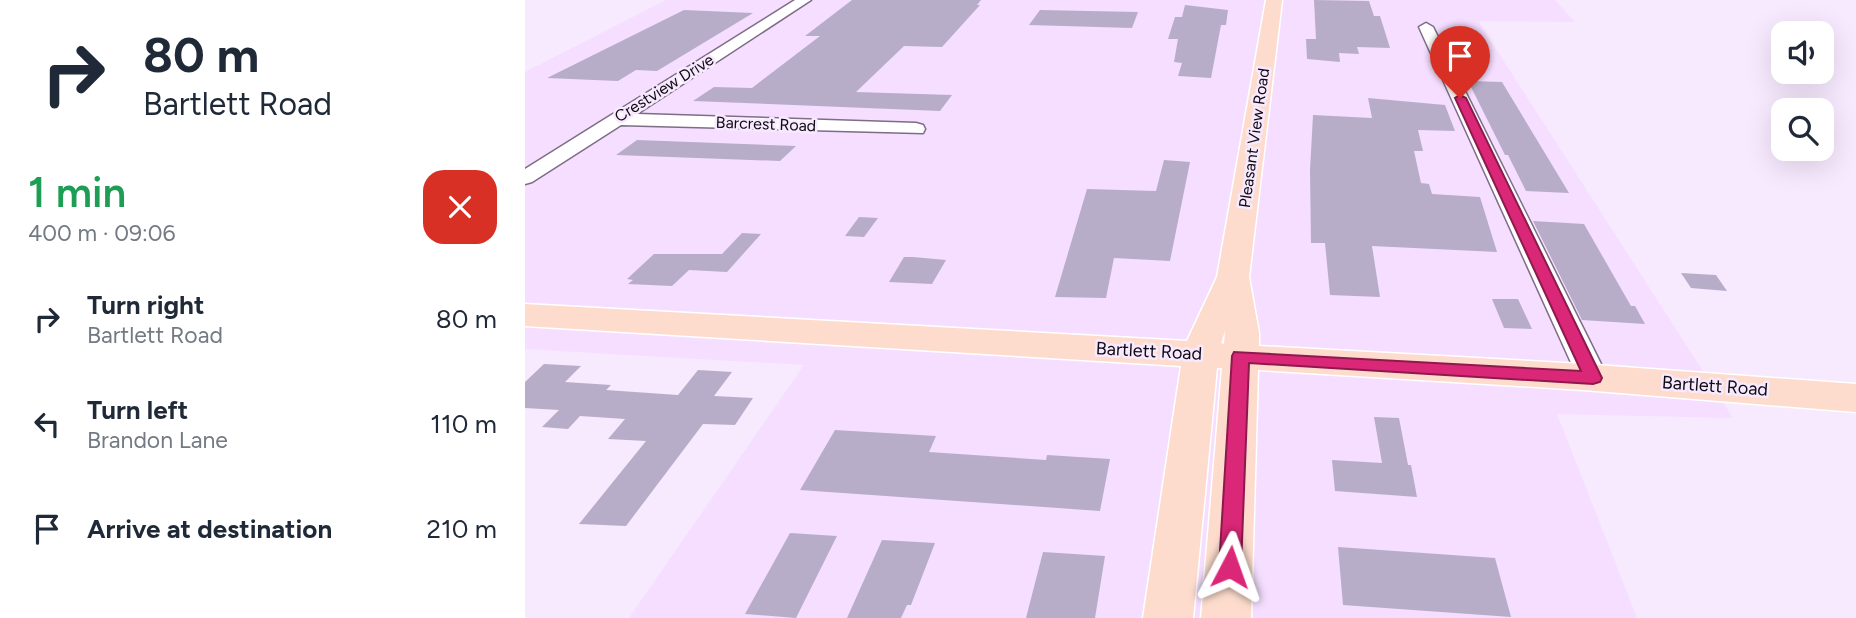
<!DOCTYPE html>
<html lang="en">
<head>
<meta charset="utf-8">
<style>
  body { margin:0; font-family:Figtree,sans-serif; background:#f6f6f7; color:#1f2937; height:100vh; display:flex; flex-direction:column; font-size:26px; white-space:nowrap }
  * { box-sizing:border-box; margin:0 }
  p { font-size:23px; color:#747a83 }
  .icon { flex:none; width:38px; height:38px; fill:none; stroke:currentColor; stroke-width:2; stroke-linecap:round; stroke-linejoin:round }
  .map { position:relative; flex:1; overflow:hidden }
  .panel { display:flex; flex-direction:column; background:#fff; width:525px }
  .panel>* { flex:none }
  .banner { background:#fff; color:#1f2937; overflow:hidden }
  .controls { position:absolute; left:1246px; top:21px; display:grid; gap:14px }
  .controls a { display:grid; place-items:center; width:63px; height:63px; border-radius:14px; background:#fff; box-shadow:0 7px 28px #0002; font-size:35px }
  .pin { position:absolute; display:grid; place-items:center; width:60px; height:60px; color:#fff; margin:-72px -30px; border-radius:50% 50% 50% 0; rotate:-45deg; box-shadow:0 0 7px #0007 }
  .pin .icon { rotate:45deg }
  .me { position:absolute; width:77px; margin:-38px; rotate:4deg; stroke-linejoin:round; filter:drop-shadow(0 0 5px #0008) }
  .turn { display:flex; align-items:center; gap:24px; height:147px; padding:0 28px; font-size:32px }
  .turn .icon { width:91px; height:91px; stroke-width:2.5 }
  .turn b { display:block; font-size:49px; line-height:60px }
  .round { display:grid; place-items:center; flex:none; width:74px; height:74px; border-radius:21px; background:#f6f6f7 }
  .overview { display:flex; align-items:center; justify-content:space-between; height:119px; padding:0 28px }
  h1 { font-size:42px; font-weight:600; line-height:52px; color:#1e9e55 }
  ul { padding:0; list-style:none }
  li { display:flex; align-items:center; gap:21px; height:105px; padding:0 28px }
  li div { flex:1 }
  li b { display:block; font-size:26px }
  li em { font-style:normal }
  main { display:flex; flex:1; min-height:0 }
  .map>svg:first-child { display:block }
  .built { fill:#f5deff }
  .building { fill:#b8adc9 }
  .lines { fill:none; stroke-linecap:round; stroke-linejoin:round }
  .minor-casing { stroke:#7e6d85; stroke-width:3 }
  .major-casing { stroke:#fff; stroke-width:3 }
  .minor { fill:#fff; fill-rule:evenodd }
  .major { fill:#fddccd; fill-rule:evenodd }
  .route { fill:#db2777; stroke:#8e194d; stroke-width:2 }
  .labels { text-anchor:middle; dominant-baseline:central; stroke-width:5; stroke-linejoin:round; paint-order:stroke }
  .far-street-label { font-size:16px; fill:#0f0912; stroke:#f7e9fe }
  .street-label { font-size:18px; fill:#0f0912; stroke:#f7e9fe }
</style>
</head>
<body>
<main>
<section class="panel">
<div class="banner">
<div class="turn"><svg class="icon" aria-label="right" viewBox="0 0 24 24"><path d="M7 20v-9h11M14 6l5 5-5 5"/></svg><div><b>80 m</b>Bartlett Road</div></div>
</div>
<div class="overview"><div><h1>1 min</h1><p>400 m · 09:06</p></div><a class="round" style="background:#d93025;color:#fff"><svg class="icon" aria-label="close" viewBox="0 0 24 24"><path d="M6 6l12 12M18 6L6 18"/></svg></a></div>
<ul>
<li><svg class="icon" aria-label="right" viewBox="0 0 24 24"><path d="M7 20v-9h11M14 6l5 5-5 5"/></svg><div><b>Turn right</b><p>Bartlett Road</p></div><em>80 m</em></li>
<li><svg class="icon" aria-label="left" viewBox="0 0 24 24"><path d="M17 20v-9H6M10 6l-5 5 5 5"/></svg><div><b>Turn left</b><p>Brandon Lane</p></div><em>110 m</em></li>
<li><svg class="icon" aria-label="arrive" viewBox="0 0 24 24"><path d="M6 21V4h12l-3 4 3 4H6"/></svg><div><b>Arrive at destination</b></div><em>210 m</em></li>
</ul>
</section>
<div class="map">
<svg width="1331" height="618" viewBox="0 0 1331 618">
  <rect width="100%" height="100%" fill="#f7e9fe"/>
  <path class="built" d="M141,0H1030L1050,22L953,21L1208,418L1032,414L1112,618H104L279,365L0,349V72Z"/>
  <g class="building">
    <path d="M327,0H456L452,5H455L417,47L379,46L331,92L427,95L415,111L168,101L189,87L227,88L295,36H280Z"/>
    <path d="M789,0L844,1L849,16H855L865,48L832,47L834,54L814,53L815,62L782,59L781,39H791Z"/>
    <path d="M660,5L703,10L701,25H696L686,78L653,76L657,63L649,62L653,39H643L650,17H657Z"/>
    <path d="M159,10L228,13L132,71L111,70L93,81L22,78Z"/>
    <path d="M515,10L613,12L607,28L504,25Z"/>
    <path d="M943,81L977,82L1044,193L1001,191L983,155H980Z"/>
    <path d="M843,98L920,105L930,131L893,130L898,151H889L896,183L904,184L907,194L955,197L972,252L847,246L855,297L805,295L800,243H786L785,170L788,115L847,118Z"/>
    <path d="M112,140L271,146L255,161L91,155Z"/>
    <path d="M639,160L665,162L645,261L589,258L581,298L530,297L562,189L631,191Z"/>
    <path d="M334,217L353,218L339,237L320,236Z"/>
    <path d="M1008,221L1059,224L1106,306H1110L1120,324L1057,320Z"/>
    <path d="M217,233L236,234L202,272L164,270L147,286L103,284L108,280L102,279L129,254H197Z"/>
    <path d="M379,257H388L421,260L407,284L364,282Z"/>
    <path d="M1156,273L1191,275L1202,291L1166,288Z"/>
    <path d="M967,299H993L1007,329L979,328Z"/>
    <path d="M19,364L56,366L40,382L86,385L81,390L153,395L173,370L207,372L189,396L228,398L210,425L178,424L101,526L54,524L121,441L83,439L100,419L55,416L43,429L17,427L34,410L0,408V382Z"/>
    <path d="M849,417L874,418L883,465H886L892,497L810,491L807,460L857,463Z"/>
    <path d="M310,430L411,436L404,452L521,460L522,455L585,459L575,511L275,490Z"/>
    <path d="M265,533L312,536L271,618L220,614Z"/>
    <path d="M357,540L410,543L386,605H382L376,618H322Z"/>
    <path d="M813,547L970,558L986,617L818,605Z"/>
    <path d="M518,552L580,556L570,618H501Z"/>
  </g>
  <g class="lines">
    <g class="minor-casing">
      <g id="minor">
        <path d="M270,0H286L112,114L391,123L398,125L400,129L398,133L96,125L7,182L0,184V169Z"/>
        <path d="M901,23L908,27L1083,378L1078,385L1068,388L1058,385L1053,378L894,27Z"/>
      </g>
    </g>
    <g class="major-casing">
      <path id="major" d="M741,0H757L724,277L734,333V346L1058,364L1331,384V412L1058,390L733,370L726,618H676L697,368H692L668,618H618L656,366L0,326V304L662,341L692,277ZM700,331L699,344L696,343Z"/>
    </g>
    <use href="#minor" class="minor"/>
    <use href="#major" class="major"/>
  </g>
  <path class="route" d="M935,95L941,98L1077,378L1075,382L1068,384L724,363L716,567L713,574L705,577L697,574L694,567L707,356L709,352L1056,371L930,98Z"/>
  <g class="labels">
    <g class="far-street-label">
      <text transform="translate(139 88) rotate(-32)">Crestview Drive</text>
      <text transform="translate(241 124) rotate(2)">Barcrest Road</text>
      <text transform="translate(729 138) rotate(-82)">Pleasant View Road</text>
    </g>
    <g class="street-label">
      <text transform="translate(624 351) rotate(3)">Bartlett Road</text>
      <text transform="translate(1190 386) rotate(4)">Bartlett Road</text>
    </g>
  </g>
</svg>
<div class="controls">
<a><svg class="icon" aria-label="sound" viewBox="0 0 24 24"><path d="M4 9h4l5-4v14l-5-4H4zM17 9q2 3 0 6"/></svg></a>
<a><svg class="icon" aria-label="search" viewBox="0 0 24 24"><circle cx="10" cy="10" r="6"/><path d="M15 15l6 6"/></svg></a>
</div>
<div class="pin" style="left:935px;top:98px;background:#d93025"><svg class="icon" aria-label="arrive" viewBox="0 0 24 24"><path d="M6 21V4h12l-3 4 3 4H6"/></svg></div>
<svg class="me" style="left:705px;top:567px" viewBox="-20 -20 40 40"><path d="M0-17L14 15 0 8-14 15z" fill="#db2777" stroke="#fff" stroke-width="4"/></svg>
</div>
</main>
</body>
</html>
